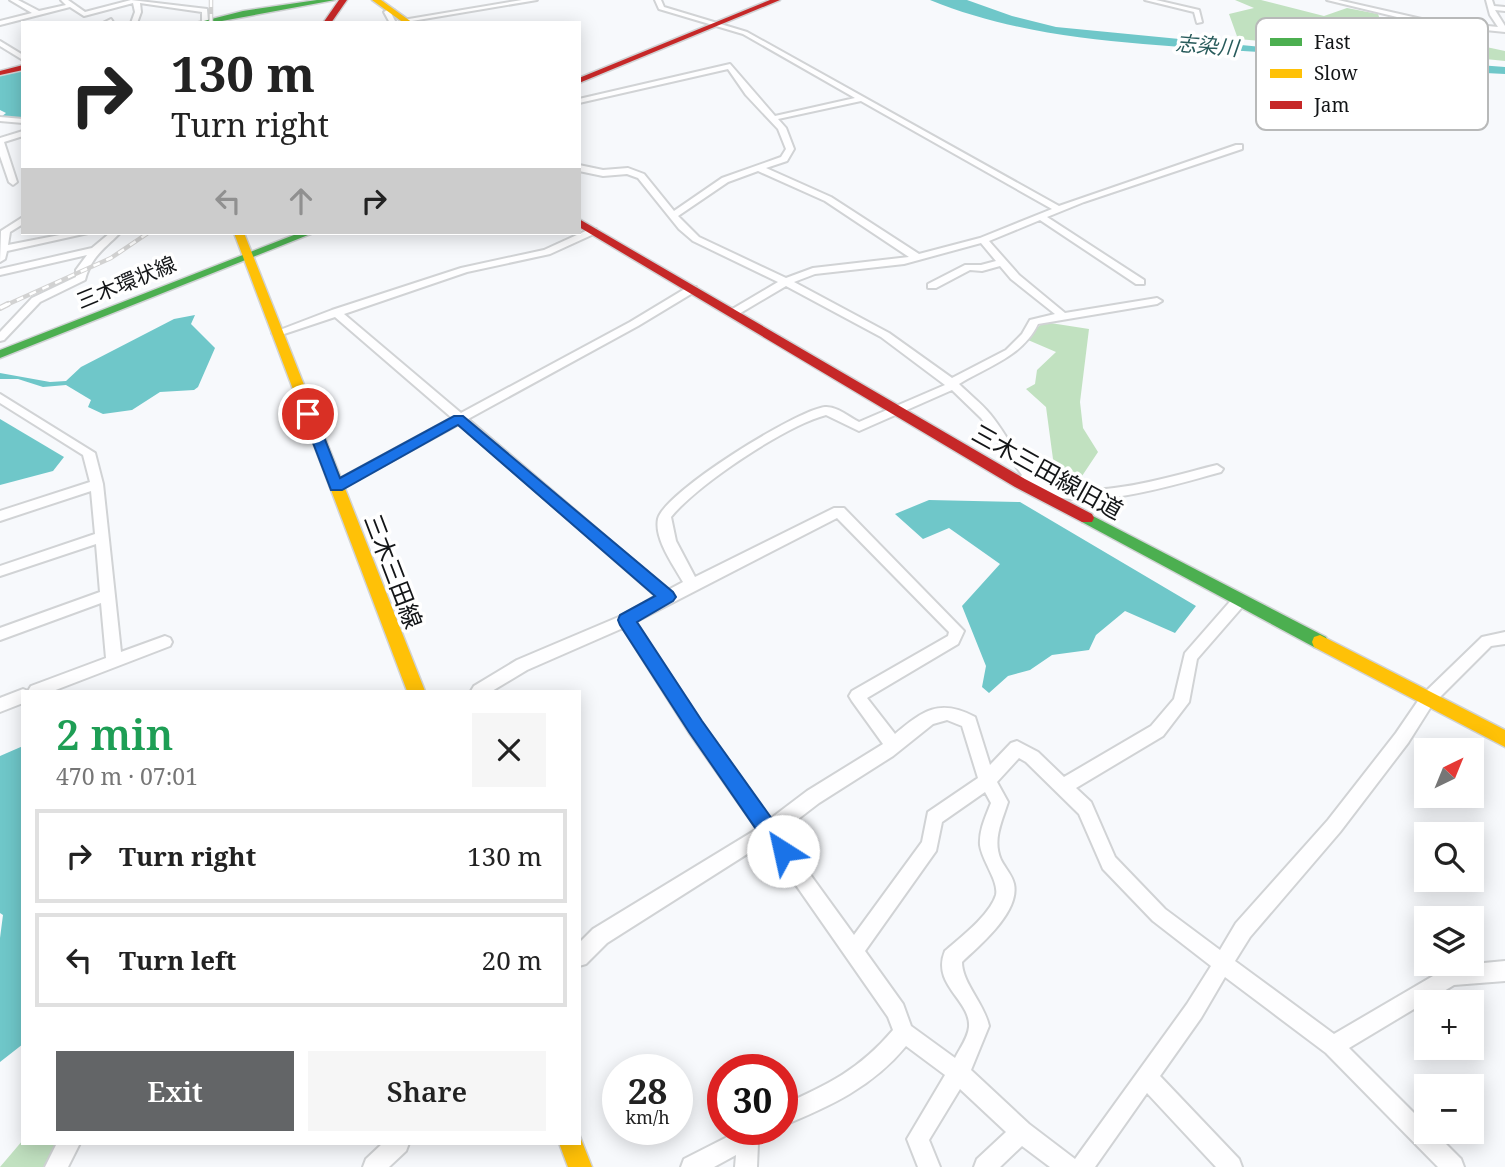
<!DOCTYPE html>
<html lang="en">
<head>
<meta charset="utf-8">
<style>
  body { margin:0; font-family:"Noto Serif","Noto Sans JP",serif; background:#f6f6f6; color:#222; height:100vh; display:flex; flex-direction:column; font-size:26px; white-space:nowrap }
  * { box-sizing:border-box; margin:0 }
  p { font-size:23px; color:#767676 }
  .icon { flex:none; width:38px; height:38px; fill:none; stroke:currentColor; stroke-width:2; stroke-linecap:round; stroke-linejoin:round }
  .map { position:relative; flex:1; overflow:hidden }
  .drawer { position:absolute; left:21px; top:690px; width:560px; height:455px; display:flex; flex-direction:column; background:#fff; border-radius:0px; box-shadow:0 4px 18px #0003 }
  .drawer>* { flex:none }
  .guide { position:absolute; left:21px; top:21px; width:560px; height:214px; border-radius:0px; box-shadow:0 4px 18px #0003; background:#fff; color:#222; overflow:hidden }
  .needle { width:46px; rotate:43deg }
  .buttons { position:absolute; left:1414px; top:738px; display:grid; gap:14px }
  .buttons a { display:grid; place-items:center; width:70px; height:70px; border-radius:0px; background:#fff; box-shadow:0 4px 18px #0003; font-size:35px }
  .speed { position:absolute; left:602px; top:1054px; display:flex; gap:14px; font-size:35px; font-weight:700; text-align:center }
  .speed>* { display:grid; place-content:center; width:91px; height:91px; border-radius:50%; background:#fff; box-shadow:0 4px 18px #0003; line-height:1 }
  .speed small { font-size:18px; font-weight:400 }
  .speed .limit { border:10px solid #d22; background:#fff; color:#111 }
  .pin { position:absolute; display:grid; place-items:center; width:60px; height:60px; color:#fff; margin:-30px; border:4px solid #fff; border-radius:50%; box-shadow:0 2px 7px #0007 }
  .me { position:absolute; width:77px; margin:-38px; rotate:325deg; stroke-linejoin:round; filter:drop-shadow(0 0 5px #0008) }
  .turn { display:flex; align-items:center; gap:24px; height:147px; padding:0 35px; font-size:32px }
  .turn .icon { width:91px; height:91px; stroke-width:2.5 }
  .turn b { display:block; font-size:49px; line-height:60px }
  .lanes { display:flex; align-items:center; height:66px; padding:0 35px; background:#0003; justify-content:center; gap:35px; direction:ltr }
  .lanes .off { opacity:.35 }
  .round { display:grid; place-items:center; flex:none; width:74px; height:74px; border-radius:0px; background:#f6f6f6 }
  .overview { display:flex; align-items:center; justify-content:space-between; height:119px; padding:0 35px }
  h1 { font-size:42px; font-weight:600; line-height:52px; color:#1e9e55 }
  .action { display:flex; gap:14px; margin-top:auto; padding:14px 35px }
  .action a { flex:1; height:80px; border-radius:0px; background:#636567; color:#fff; font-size:28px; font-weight:600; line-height:80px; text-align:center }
  .action a+a { background:#f6f6f6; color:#222 }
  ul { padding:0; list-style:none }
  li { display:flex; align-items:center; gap:21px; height:94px; margin:0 14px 10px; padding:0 21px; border:4px solid #e0e0e0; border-radius:0px }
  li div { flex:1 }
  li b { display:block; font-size:26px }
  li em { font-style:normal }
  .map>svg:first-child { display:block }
  .forest { fill:#c1e1c0 }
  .water { fill:#6fc7c9 }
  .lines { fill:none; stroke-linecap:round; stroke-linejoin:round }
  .street-casing { stroke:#d1d3d5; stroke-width:4 }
  .fast-casing { stroke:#d1d3d5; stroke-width:3 }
  .slow-casing { stroke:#d1d3d5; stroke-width:3 }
  .jam-casing { stroke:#d1d3d5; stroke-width:3 }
  .street { fill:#fefeff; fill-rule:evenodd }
  .fast { fill:#4caf50; fill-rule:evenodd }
  .slow { fill:#ffc107; fill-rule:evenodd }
  .jam { fill:#c62828; fill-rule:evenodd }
  .rail-far1-casing { stroke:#d2d2d2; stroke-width:4.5 }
  .rail-casing { stroke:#d2d2d2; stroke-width:6 }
  .rail-far1 { stroke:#fff; stroke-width:2.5; stroke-dasharray:7; stroke-linecap:butt }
  .rail { stroke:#fff; stroke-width:3.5; stroke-dasharray:11; stroke-linecap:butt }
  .route { fill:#1a73e8; stroke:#114b97; stroke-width:2 }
  .labels { text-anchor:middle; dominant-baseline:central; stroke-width:7; stroke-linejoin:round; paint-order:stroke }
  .far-water-label { font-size:21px; font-style:italic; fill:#285b5b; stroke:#fff }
  .far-street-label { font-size:21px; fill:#131517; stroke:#fff }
  .street-label { font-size:24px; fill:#131517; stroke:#fff }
  .key { fill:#fff; stroke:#b8b9b9; stroke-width:2 }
  .key-label { font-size:19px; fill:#131517 }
</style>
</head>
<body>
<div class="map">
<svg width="1505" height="1167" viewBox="0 0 1505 1167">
  <rect width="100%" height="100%" fill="#f7f9fc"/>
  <g class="forest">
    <path d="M1235,0H1261L1324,16L1347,8L1378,14L1381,22L1425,33L1445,34L1458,41L1505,51V61C1416,51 1327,47 1238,39L1229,14L1254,8Z"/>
    <path d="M1044,322L1089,329L1080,402L1083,428L1098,452L1072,491L1057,488L1035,477L1053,459L1046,407L1026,389L1035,384L1037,370L1056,352L1028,340L1031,333Z"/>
    <path d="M23,1140V1143H62L50,1167H0Z"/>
  </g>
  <g class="water">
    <path d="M930,0H967L1012,16L1056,27L1334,54L1505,67V74C1427,71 1349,59 1271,53C1157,44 1038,44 930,0Z"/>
    <path d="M23,70V119L1,117L6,113L0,110V76Z"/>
    <path d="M195,315L191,324L215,348L198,387L194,390L160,392L132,410L103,414L88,407L91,400L66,385L43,387L18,379H0V373L50,382L66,381L81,367L174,319Z"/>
    <path d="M0,419L64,457L53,471L0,485Z"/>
    <path d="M929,500L1020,502L1196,606L1175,633L1125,611L1096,635L1089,650L1052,655L1030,670L1008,676L989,693L982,687L986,666L962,606L1000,564L949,528L923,539L895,514Z"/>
    <path d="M23,746V1044L0,1062V938L3,915L0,913V756Z"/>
  </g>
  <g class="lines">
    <g class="street-casing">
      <g id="street">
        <path d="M10,0H18L39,11L66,5L61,0H68L85,12L131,0L207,9L208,21H202V12L140,3L141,12L137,23H131L135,12L133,3L84,16L70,7L0,25V21L32,13Z"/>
        <path d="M522,0H537L406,22L403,20Z"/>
        <path d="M655,0H661L664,7L747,32L1059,206L1236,145H1242V149L1084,202L1047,217L1144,280V284H1136L1040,220L989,241L1019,275L1065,313L1157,298L1162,301L1157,304L1038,324C1022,357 988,366 959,384C969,394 981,403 990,414C1006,433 1017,459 1035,474C1076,509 1170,476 1217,465L1223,469L1221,472C1178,484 1090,511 1048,494C1041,492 1035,487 1029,483L1020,488L1016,486L1014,483L1022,475L981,418L952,390L859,431L826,415C785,426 698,484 671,517L676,541L695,577L834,508H844L964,631L958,644L867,698L895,734C923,711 939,698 975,717L990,765L1011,743L1017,741L1038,752L1064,777L1151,726L1174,699L1185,653L1234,597H1244L1246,601L1244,605L1197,659L1189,702L1163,736L1076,788L1091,802L1115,857L1165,909L1220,950L1236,923L1328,820L1396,733L1422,695L1482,637L1505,632V644L1491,646L1432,705L1408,743L1340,832L1250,937L1235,961L1334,1034L1445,969L1452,966L1505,961V981L1454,985L1349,1048L1426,1125V1132H1434L1461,1159L1464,1167H1438L1326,1053L1225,977L1201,1018L1160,1076L1239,1159L1242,1167H1216L1147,1093L1095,1167H1050L1022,1146L1000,1167H974L977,1159L1006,1132L960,1089L929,1140L940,1167H918L907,1139L945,1075L906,1046C872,1087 831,1106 782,1126V1105C828,1085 860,1069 893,1030L888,1017L766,842L607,943L586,964L579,966V943L593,929L757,829L689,732L623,628L527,670L492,691H471L474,686L517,660L621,616L656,596L459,424L340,489H332L330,486L332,483L452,418L335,317L281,335L277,336L272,333L332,310L461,268L544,250L590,229H596V233L550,254L467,272L344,314L461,413L630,322L688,287H696V291L638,326L468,419L668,590L683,582C674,566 654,539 658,519C664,492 797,410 825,407C837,406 849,417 859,422L945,385L881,337L786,286L737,315H729V311L778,282L693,241L679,229L638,178L627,174L603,176L579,171V165L603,170L628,168L644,174L674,211L722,178L781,157L786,149L778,129L746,95L728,69L579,103V99L730,64L775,116L855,98L743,34L659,9ZM861,101L1052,209L980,238L919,254L831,197L766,168L787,161L794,149L786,128L778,119ZM758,171L825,201L909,257L813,268L786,278L699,237L678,216L728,182ZM981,243L996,261L981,265H965L928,284V288H936L970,270L982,271L1000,266L1011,279L1055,314L1030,320L1022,334L1006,350L952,378L889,333L794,282L815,274L904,264ZM837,518L949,632L948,636L852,691L849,696L852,701L883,744L807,791L770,819L701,722L635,622ZM947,720L962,726L978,778L928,812L922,842L854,935L780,833L819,803L893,756L933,724ZM1019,758L1026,762L1079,814L1103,869L1153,921L1211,966L1187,1004L1075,1159L1029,1124L971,1070L989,1026C984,1003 962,983 962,962C980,945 1020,912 1014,884C1012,875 1005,868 1001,860C992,840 1002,821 1008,802L997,782ZM985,792L991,803C986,816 979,830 980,845C982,861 999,881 996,895C990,915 960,938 945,951C931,985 971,1000 969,1027C968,1038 960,1048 955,1058L911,1026L903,1004L865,951L936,851L942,822Z"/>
        <path d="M1145,0H1156L1199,10L1202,22L1197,23L1194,12Z"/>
        <path d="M1327,0H1338L1426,20L1498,27L1490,15L1486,0H1492L1494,6L1505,7V11L1495,10L1505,26V32L1426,24Z"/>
        <path d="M389,9L394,10L391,13L396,23H390L384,12Z"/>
        <path d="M111,19L113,22L103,23Z"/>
        <path d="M0,41L23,55V60L0,46Z"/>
        <path d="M0,117L23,119V123L0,121Z"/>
        <path d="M23,131V136L4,142L17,182L13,185L9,182L0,156V138Z"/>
        <path d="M23,217V224L10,232L8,245L70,233H88L7,251L5,259L0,262L1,231Z"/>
        <path d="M110,233H120C103,250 91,257 85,280L40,302L4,340L0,341V332L32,298L76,277V270L87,255L0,275V269L92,248Z"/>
        <path d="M0,394L95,453L103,484L121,652L165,636L170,638L172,642L170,646L53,691H23V703L0,712V698L23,689L28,691L31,686L106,658L101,603L0,640V628L100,592L96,544L0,576V566L95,534L91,491L0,521V511L90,482L83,455L0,403Z"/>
        <path d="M743,1129H775L771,1136L758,1143L757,1167H735L736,1155L714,1167H681L684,1159Z"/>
        <path d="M57,1143H80L68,1167H45Z"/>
        <path d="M383,1143H409L406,1151L389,1167H363L366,1159Z"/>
      </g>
    </g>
    <g class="fast-casing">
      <g id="fast">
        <path d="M317,0H335L211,23H196L243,11Z"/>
        <path d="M299,233H313L0,358V350Z"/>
        <path d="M1087,513L1326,637L1328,642L1326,647L1320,649L1314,647L1082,522L1080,518L1082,514Z"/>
      </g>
    </g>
    <g class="slow-casing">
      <g id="slow">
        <path d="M372,0H381L413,23H404Z"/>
        <path d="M234,233H244L425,691H407Z"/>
        <path d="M1320,635L1505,730V747L1314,647L1312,642L1314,637Z"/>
        <path d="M579,1134L592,1167H568L559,1143H579Z"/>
      </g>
    </g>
    <g class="jam-casing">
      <g id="jam">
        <path d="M339,0H347L331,23H323Z"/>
        <path d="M770,0H780L579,83V78Z"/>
        <path d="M23,65V70L0,75V71Z"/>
        <path d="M579,219L1025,479L1092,514L1094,518L1092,522H1082L1015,487L579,227Z"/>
      </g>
    </g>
    <use href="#street" class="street"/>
    <use href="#fast" class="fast"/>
    <use href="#slow" class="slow"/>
    <use href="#jam" class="jam"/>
    <g class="rail-far1-casing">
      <g id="rail-far1">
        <path d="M211,0V23"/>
        <path d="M4,306L111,258L148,233"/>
      </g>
    </g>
    <g class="rail-casing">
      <path id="rail" d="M0,308L8,304"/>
    </g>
    <use href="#rail-far1" class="rail-far1"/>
    <use href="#rail" class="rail"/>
  </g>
  <path class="route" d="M308,410L315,414L340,478L454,416H463L673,592L676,597L673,601L637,622L702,721L790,844L793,851L790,858L783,861L776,858L689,732L620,625L618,620L620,615L655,596L458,425L342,490H331L302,414Z"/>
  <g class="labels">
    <g class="far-water-label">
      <text transform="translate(1207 45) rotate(5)">志染川</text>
    </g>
    <g class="far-street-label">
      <text transform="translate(126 282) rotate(-22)">三木環状線</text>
    </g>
    <g class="street-label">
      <text transform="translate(1048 471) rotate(29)">三木三田線旧道</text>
      <text transform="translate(394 571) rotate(69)">三木三田線</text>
    </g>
  </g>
  <rect x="1256" y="18" width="232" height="112" rx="10" class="key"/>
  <rect x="1270" y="38" width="32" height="8" fill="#4caf50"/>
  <rect x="1270" y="69" width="32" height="9" fill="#ffc107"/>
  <rect x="1270" y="101" width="32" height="8" fill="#c62828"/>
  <g class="key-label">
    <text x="1314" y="49">Fast</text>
    <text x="1314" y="80">Slow</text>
    <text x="1314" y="112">Jam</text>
  </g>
</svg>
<div class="buttons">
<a><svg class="needle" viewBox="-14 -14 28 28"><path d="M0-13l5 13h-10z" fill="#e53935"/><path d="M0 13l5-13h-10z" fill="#767676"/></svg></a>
<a><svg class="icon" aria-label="search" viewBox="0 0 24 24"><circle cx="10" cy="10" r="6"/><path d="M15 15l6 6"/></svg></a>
<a><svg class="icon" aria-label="layers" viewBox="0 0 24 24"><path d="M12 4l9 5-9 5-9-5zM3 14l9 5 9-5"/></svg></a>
<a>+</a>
<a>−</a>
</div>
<div class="speed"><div>28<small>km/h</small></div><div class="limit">30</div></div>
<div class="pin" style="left:308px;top:414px;background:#d93025"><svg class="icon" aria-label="arrive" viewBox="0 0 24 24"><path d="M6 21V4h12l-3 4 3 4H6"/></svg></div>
<svg class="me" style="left:783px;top:851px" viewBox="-20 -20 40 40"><circle r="19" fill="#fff"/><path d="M0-13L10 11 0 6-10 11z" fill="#1a73e8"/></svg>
<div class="guide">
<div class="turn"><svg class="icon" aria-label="right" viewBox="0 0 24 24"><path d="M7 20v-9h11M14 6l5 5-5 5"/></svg><div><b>130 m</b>Turn right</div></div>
<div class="lanes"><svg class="icon off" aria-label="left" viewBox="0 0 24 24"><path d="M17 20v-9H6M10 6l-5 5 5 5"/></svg><svg class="icon off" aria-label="ahead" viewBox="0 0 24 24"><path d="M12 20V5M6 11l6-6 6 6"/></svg><svg class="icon" aria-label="right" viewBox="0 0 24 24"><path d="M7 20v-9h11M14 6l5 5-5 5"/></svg></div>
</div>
<section class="drawer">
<div class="overview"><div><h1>2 min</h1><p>470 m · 07:01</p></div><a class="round"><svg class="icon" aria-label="close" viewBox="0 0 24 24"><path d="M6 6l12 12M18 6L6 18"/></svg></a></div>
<ul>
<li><svg class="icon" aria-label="right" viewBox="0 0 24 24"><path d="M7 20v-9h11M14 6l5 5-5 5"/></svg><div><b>Turn right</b></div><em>130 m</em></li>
<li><svg class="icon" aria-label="left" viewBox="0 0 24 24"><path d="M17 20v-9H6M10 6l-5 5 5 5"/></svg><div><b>Turn left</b></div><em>20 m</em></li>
</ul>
<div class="action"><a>Exit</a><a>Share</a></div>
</section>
</div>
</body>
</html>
